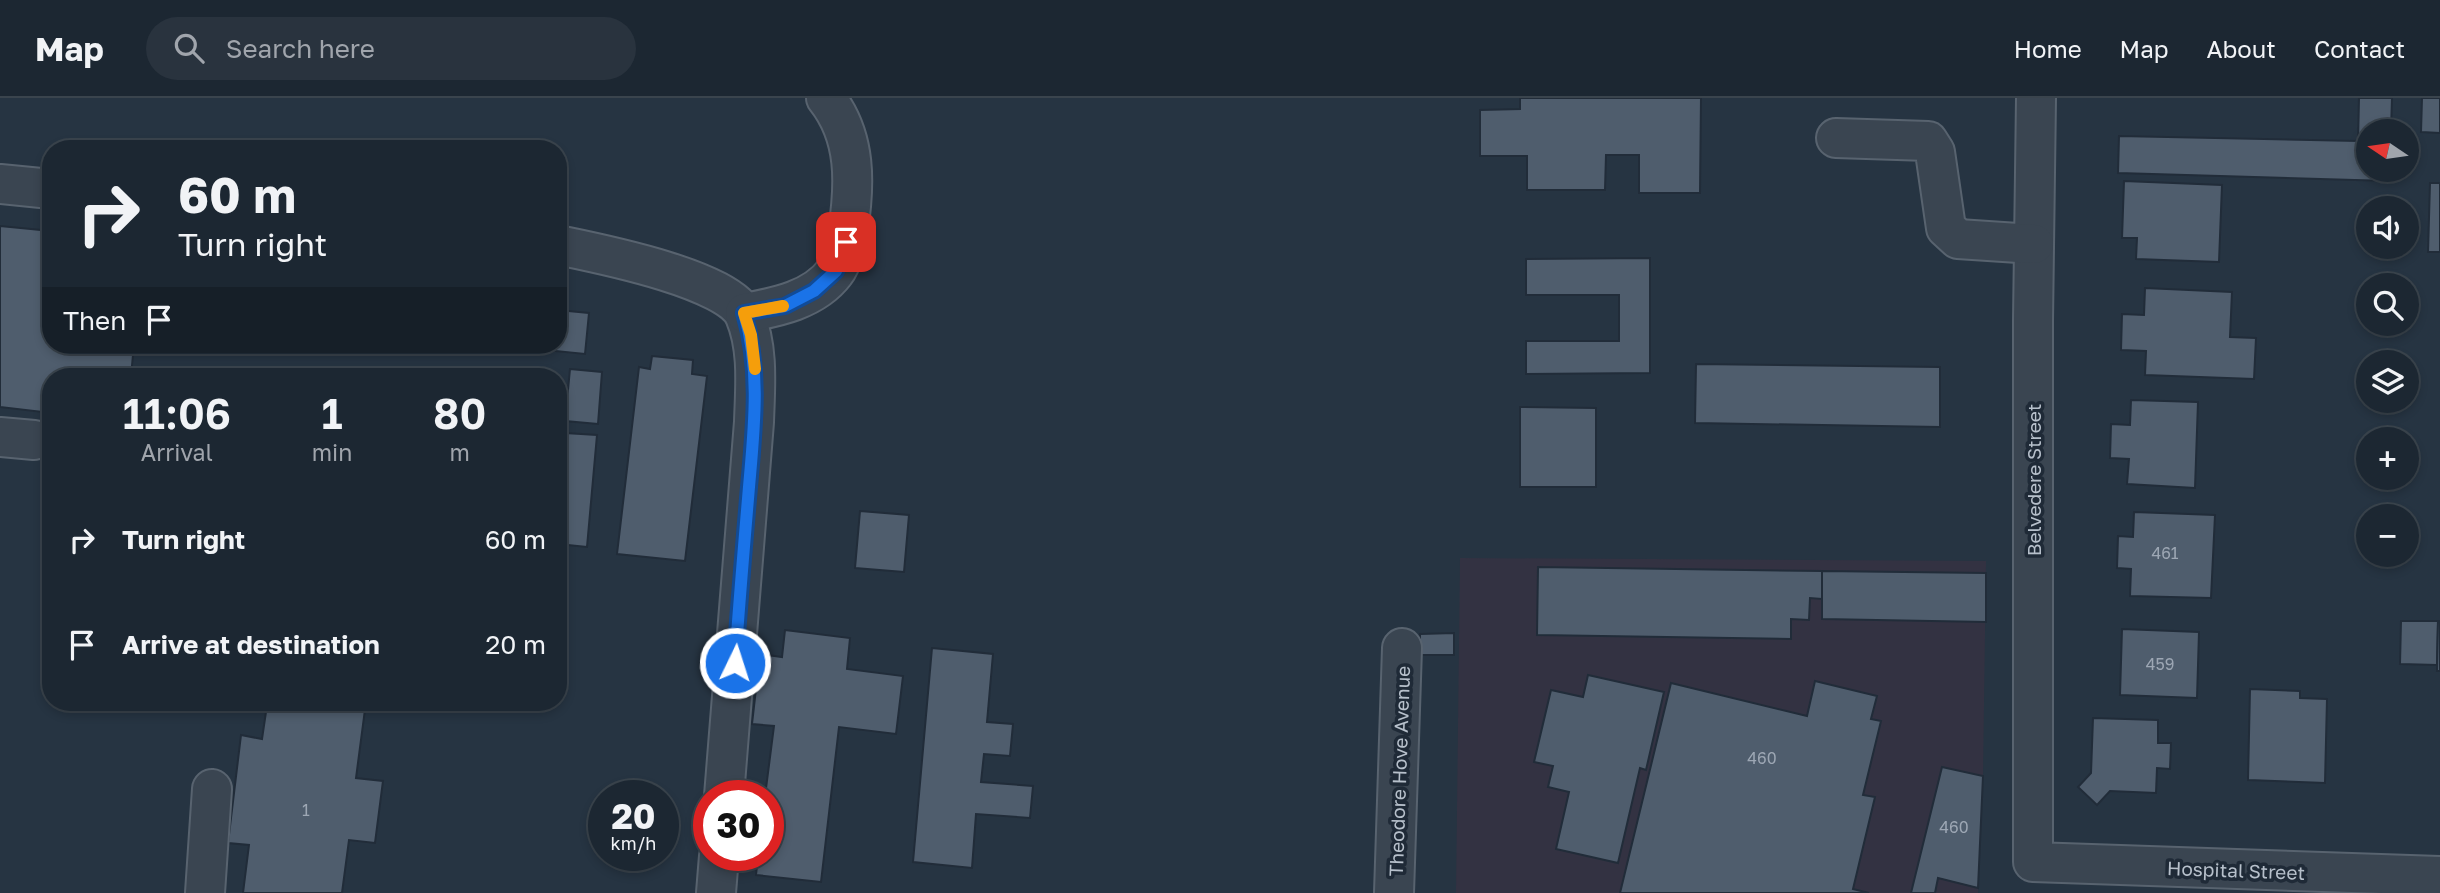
<!DOCTYPE html>
<html lang="en">
<head>
<meta charset="utf-8">
<style>
  body { margin:0; font-family:"Golos Text",sans-serif; background:#29333e; color:#f1f3f6; height:100vh; display:flex; flex-direction:column; font-size:26px; white-space:nowrap }
  * { box-sizing:border-box; margin:0 }
  p { font-size:23px; color:#a0a5ac }
  .icon { flex:none; width:38px; height:38px; fill:none; stroke:currentColor; stroke-width:2; stroke-linecap:round; stroke-linejoin:round }
  .map { position:relative; flex:1; overflow:hidden }
  .drawer { position:absolute; left:42px; top:270px; width:525px; height:343px; display:flex; flex-direction:column; background:#1c2732; border-radius:28px; box-shadow:0 4px 10px #0003,0 0 0 2px #3a444d }
  .drawer>* { flex:none }
  .guide { position:absolute; left:42px; top:42px; width:525px; height:214px; border-radius:28px; box-shadow:0 4px 10px #0003,0 0 0 2px #3a444d; background:#1c2732; color:#f1f3f6; overflow:hidden }
  .needle { width:46px; rotate:283deg }
  .fabs { position:absolute; left:2356px; top:21px; display:grid; gap:14px }
  .fabs a { display:grid; place-items:center; width:63px; height:63px; border-radius:50%; background:#1c2732; box-shadow:0 4px 10px #0003,0 0 0 2px #3a444d; font-size:35px }
  .speed { position:absolute; left:588px; top:682px; display:flex; gap:14px; font-size:35px; font-weight:700; text-align:center }
  .speed>* { display:grid; place-content:center; width:91px; height:91px; border-radius:50%; background:#1c2732; box-shadow:0 4px 10px #0003,0 0 0 2px #3a444d; line-height:1 }
  .speed small { font-size:18px; font-weight:400 }
  .speed .limit { border:10px solid #d22; background:#fff; color:#111 }
  .pin { position:absolute; display:grid; place-items:center; width:60px; height:60px; color:#fff; margin:-30px; border-radius:14px; box-shadow:0 4px 10px #0006 }
  .me { position:absolute; width:77px; margin:-38px; rotate:4deg; stroke-linejoin:round; filter:drop-shadow(0 0 5px #0008) }
  .turn { display:flex; align-items:center; gap:24px; height:147px; padding:0 21px; font-size:32px }
  .turn .icon { width:91px; height:91px; stroke-width:2.5 }
  .turn b { display:block; font-size:49px; line-height:60px }
  .then { display:flex; align-items:center; height:66px; padding:0 21px; background:#0003; gap:14px; font-size:26px }
  .eta { display:flex; justify-content:space-evenly; align-items:center; height:119px; text-align:center }
  .eta b { font-size:42px; font-weight:600; line-height:49px }
  ul { padding:0; list-style:none }
  li { display:flex; align-items:center; gap:21px; height:105px; padding:0 21px }
  li div { flex:1 }
  li b { display:block; font-size:26px }
  li em { font-style:normal }
  header { display:flex; align-items:center; gap:42px; box-sizing:border-box; height:98px; padding:0 35px; background:#1c2732; border-bottom:2px solid #3a444d }
  header strong { font-size:33px }
  nav { display:flex; gap:38px; margin-inline-start:auto; font-size:24px }
  .search { width:490px; height:63px; background:#29333e; display:flex; align-items:center; gap:18px; box-sizing:border-box; padding:0 24px; border-radius:38px; color:#a0a5ac; font-size:26px }
  .map>svg:first-child { display:block }
  .medical { fill:#333242 }
  .building { fill:#4f5d6d; stroke:#212c39; stroke-width:2 }
  .lines { fill:none; stroke-linecap:round; stroke-linejoin:round }
  .minor-casing { stroke:#58636f; stroke-width:42 }
  .minor { stroke:#3a4551; stroke-width:38 }
  .route-casing { stroke:#114b97; stroke-width:18 }
  .route { stroke:#1a73e8; stroke-width:12 }
  .slow { stroke:#f59e0b; stroke-width:12 }
  .labels { text-anchor:middle; dominant-baseline:central; stroke-width:7; stroke-linejoin:round; paint-order:stroke }
  .number-label { font-size:16px; fill:#9da7b4 }
  .street-label { font-size:19px; fill:#b7c0cb; stroke:#1f2a37 }
</style>
</head>
<body>
<header>
<strong>Map</strong>
<div class="search"><svg class="icon" aria-label="search" viewBox="0 0 24 24"><circle cx="10" cy="10" r="6"/><path d="M15 15l6 6"/></svg>Search here</div>
<nav><a>Home</a><a>Map</a><a>About</a><a>Contact</a></nav>
</header>
<div class="map">
<svg width="2440" height="795" viewBox="0 0 2440 795">
  <rect width="100%" height="100%" fill="#263442"/>
  <path class="medical" d="M1460,460L1986,463L1983,678L1978,795H1456Z"/>
  <g class="building">
    <path d="M1520,0H1701L1700,95H1639V57H1606L1605,92H1527V58H1480V12L1520,11Z"/>
    <path d="M2359,0H2392L2391,33H2368V72H2390L2389,83L2118,75L2119,38L2358,43Z"/>
    <path d="M2422,0H2440V35L2421,34Z"/>
    <path d="M2124,83L2222,87L2219,164L2136,161L2137,140H2122Z"/>
    <path d="M2430,85H2440V154H2428Z"/>
    <path d="M0,128L51,133V247H82L81,252L133,257L131,278H51V315L0,309Z"/>
    <path d="M1650,160V275L1526,276V243H1619V197H1526V161Z"/>
    <path d="M2145,190L2232,194L2230,239L2256,240L2254,281L2145,277L2146,253L2121,252L2122,216L2144,217Z"/>
    <path d="M558,212L589,215L585,256L496,247H558Z"/>
    <path d="M652,258L693,262L692,276L707,278L685,463L617,456L639,269L650,271Z"/>
    <path d="M1696,266L1940,269V329L1695,325Z"/>
    <path d="M570,271L602,274L598,326L565,323Z"/>
    <path d="M2131,302L2198,304L2195,390L2127,386L2129,361L2110,360L2111,326L2130,327Z"/>
    <path d="M1520,309L1596,310V389H1520Z"/>
    <path d="M565,335L597,337L587,449L558,446V403Z"/>
    <path d="M860,413L909,417L904,474L855,470Z"/>
    <path d="M2134,414L2215,417L2211,500L2130,498L2131,471L2117,470L2118,438L2133,439Z"/>
    <path d="M1538,469L1822,473V501L1810,500L1809,522L1791,521V541L1537,537Z"/>
    <path d="M1822,473L1986,475V524L1822,521Z"/>
    <path d="M2401,523H2438L2437,567L2400,566Z"/>
    <path d="M2438,523H2440V573H2437Z"/>
    <path d="M2122,531L2199,534L2197,600L2120,597Z"/>
    <path d="M785,532L850,540L847,571L903,578L896,636L839,629L821,784L756,777L758,758H768V698H765L774,628L752,626L760,556L782,559Z"/>
    <path d="M1454,535V557H1420V536Z"/>
    <path d="M932,550L993,556L987,624L1013,626L1010,658L984,656L981,684L1033,688L1030,720L976,716L972,770L913,764Z"/>
    <path d="M1588,577L1664,594L1646,672L1640,670L1618,765L1556,751L1569,694L1548,689L1553,668L1534,664L1551,592L1583,599Z"/>
    <path d="M1815,583L1877,598L1871,621L1881,623L1863,697L1875,699L1853,791L1869,795H1620L1671,585L1807,618Z"/>
    <path d="M2250,591L2300,593V600L2327,601L2325,685L2248,682Z"/>
    <path d="M249,604H366L356,680L383,683L375,745L349,742L342,795H243L249,747L228,745L241,637L262,641L266,614L248,612Z"/>
    <path d="M2093,620L2158,622V645H2171L2170,671L2157,670L2156,695L2110,693L2097,707L2078,689L2091,675Z"/>
    <path d="M1942,669L1983,678L1978,790L1938,780L1935,795H1911Z"/>
  </g>
  <g class="lines">
    <g class="minor-casing">
      <g id="minor">
        <path d="M2036,0L2033,223V764L2440,778"/>
        <path d="M1836,40L1928,43L1935,54L1946,130L1958,141L2034,146"/>
        <path d="M0,86L51,91"/>
        <path d="M558,147C597,155 730,181 745,218C759,251 755,290 754,324L724,698"/>
        <path d="M745,215C777,209 814,202 835,174C843,164 846,145 848,133C855,86 857,39 826,0"/>
        <path d="M0,339L34,342"/>
        <path d="M205,795L212,691"/>
        <path d="M716,795L719,758"/>
        <path d="M1394,795L1402,550"/>
      </g>
    </g>
    <use href="#minor" class="minor"/>
  </g>
  <g class="lines">
    <g class="route-casing">
      <path id="route" d="M735,565C739,506 744,448 749,389C754,331 761,272 744,215L785,208L814,193L836,173L846,144"/>
    </g>
    <use href="#route" class="route"/>
    <path class="slow" d="M755,271L751,237L744,215L783,208"/>
  </g>
  <g class="labels">
    <g class="number-label">
      <text x="2165" y="455">461</text>
      <text x="2160" y="566">459</text>
      <text x="1762" y="660">460</text>
      <text x="306" y="712">1</text>
      <text x="1954" y="729">460</text>
    </g>
    <g class="street-label">
      <text transform="translate(2033 382) rotate(-90)">Belvedere Street</text>
      <text transform="translate(1399 673) rotate(-88)">Theodore Hove Avenue</text>
      <text transform="translate(2236 772) rotate(2)">Hospital Street</text>
    </g>
  </g>
</svg>
<div class="fabs">
<a><svg class="needle" viewBox="-14 -14 28 28"><path d="M0-13l5 13h-10z" fill="#e53935"/><path d="M0 13l5-13h-10z" fill="#a0a5ac"/></svg></a>
<a><svg class="icon" aria-label="sound" viewBox="0 0 24 24"><path d="M4 9h4l5-4v14l-5-4H4zM17 9q2 3 0 6"/></svg></a>
<a><svg class="icon" aria-label="search" viewBox="0 0 24 24"><circle cx="10" cy="10" r="6"/><path d="M15 15l6 6"/></svg></a>
<a><svg class="icon" aria-label="layers" viewBox="0 0 24 24"><path d="M12 4l9 5-9 5-9-5zM3 14l9 5 9-5"/></svg></a>
<a>+</a>
<a>−</a>
</div>
<div class="speed"><div>20<small>km/h</small></div><div class="limit">30</div></div>
<div class="pin" style="left:846px;top:144px;background:#d93025"><svg class="icon" aria-label="arrive" viewBox="0 0 24 24"><path d="M6 21V4h12l-3 4 3 4H6"/></svg></div>
<svg class="me" style="left:735px;top:565px" viewBox="-20 -20 40 40"><circle r="17" fill="#1a73e8" stroke="#fff" stroke-width="3"/><path d="M0-11L8 9 0 5-8 9z" fill="#fff"/></svg>
<div class="guide">
<div class="turn"><svg class="icon" aria-label="right" viewBox="0 0 24 24"><path d="M7 20v-9h11M14 6l5 5-5 5"/></svg><div><b>60 m</b>Turn right</div></div>
<div class="then">Then<svg class="icon" aria-label="arrive" viewBox="0 0 24 24"><path d="M6 21V4h12l-3 4 3 4H6"/></svg></div>
</div>
<section class="drawer">
<div class="eta">
<div><b>11:06</b><p>Arrival</p></div>
<div><b>1</b><p>min</p></div>
<div><b>80</b><p>m</p></div>
</div>
<ul>
<li><svg class="icon" aria-label="right" viewBox="0 0 24 24"><path d="M7 20v-9h11M14 6l5 5-5 5"/></svg><div><b>Turn right</b></div><em>60 m</em></li>
<li><svg class="icon" aria-label="arrive" viewBox="0 0 24 24"><path d="M6 21V4h12l-3 4 3 4H6"/></svg><div><b>Arrive at destination</b></div><em>20 m</em></li>
</ul>
</section>
</div>
</body>
</html>
